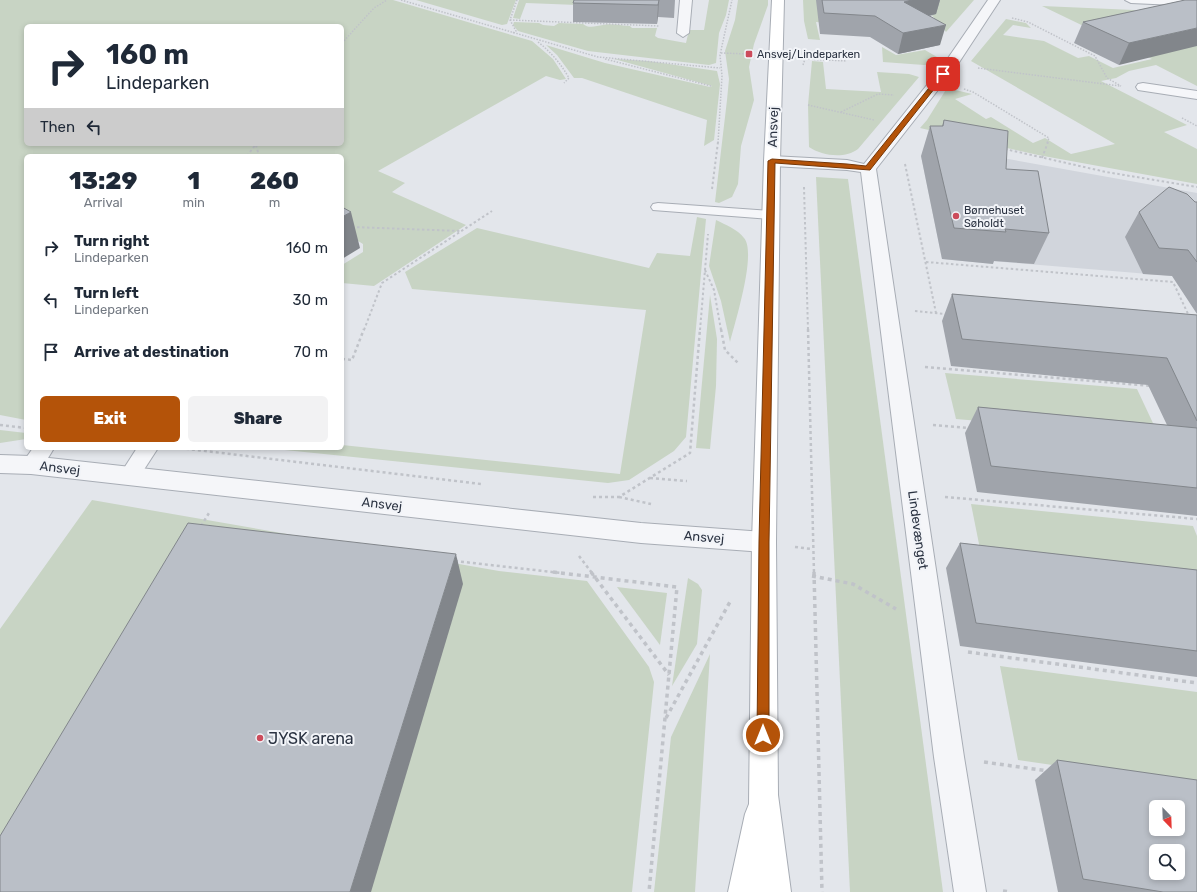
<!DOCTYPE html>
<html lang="en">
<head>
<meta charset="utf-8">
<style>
  body { margin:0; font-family:Rubik,sans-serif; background:#f2f2f3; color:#1f2937; height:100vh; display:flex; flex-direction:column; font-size:15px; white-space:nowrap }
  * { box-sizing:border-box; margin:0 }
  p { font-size:13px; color:#747a83 }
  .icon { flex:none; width:22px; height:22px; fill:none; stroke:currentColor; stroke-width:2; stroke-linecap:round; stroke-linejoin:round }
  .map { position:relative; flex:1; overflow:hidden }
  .sheet { position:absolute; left:24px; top:154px; width:320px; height:296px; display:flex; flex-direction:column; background:#fff; border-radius:6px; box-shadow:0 2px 6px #0003 }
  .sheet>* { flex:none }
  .hud { position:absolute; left:24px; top:24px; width:320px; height:122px; border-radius:6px; box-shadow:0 2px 6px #0003; background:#fff; color:#1f2937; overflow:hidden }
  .needle { width:26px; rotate:157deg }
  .buttons { position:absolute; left:1149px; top:800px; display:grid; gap:8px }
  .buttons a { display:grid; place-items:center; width:36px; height:36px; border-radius:6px; background:#fff; box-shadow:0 2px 6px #0003; font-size:20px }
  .pin { position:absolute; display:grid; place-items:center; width:34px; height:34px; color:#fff; margin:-17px; border-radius:8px; box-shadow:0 2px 6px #0006 }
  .me { position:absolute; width:44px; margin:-22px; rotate:0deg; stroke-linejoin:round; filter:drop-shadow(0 0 3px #0008) }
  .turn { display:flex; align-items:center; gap:14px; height:84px; padding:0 16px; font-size:18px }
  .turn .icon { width:52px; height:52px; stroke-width:2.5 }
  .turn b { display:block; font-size:28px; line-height:34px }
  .then { display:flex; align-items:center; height:38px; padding:0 16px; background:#0003; gap:8px; font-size:15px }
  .eta { display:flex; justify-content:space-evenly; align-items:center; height:68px; text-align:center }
  .eta b { font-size:24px; font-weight:800; line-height:28px }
  .button { display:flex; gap:8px; margin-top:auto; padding:8px 16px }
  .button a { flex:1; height:46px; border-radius:6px; background:#b45309; color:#fff; font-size:16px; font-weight:800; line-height:46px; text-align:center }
  .button a+a { background:#f2f2f3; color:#1f2937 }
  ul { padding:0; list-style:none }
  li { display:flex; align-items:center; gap:12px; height:52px; padding:0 16px }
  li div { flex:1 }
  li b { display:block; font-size:15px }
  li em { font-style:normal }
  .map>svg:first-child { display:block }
  .built { fill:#d1d5dc }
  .green { fill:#c8d4c4; fill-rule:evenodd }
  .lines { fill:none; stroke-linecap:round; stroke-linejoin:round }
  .lane-casing { stroke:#a8adb5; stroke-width:2 }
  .street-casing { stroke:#a8adb5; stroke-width:2 }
  .secondary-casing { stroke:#a8adb5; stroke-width:2 }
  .path-far3 { stroke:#c0c3c9; stroke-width:1.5; stroke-dasharray:1.5 1.5; stroke-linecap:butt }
  .path-far2 { stroke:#c0c3c9; stroke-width:2; stroke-dasharray:2.5 2.5; stroke-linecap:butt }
  .path-far1 { stroke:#c0c3c9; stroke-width:2.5; stroke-dasharray:3 3; stroke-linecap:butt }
  .path { stroke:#c0c3c9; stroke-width:3.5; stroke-dasharray:4 4; stroke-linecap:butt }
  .lane { fill:#f5f6f9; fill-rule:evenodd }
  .street { fill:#f5f6f9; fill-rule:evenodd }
  .secondary { fill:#fff; fill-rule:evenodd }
  .wall { fill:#a0a4ab }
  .shaded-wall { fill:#82868b }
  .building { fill:#babfc7; stroke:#82868b; fill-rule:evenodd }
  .route { fill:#b45309; stroke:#753606 }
  .poi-dot { fill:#cc4b5b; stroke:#f2f4f8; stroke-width:1.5 }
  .labels { text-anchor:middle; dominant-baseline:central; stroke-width:4; stroke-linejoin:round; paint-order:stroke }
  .far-poi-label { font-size:11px; fill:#2b3342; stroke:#f2f4f8; text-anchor:start }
  .street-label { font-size:13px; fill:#2b3342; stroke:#f2f4f8 }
  .near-poi-label { font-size:16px; fill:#2b3342; stroke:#f2f4f8; text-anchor:start }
</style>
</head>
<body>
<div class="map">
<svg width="1197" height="892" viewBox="0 0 1197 892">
  <rect width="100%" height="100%" fill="#e3e6eb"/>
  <path class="built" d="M969,152L1197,193V278L992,261L993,264L942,259L921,156Z"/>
  <g class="green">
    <path d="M0,0H393L532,41L553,59L566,79L560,80L546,76L378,171L405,183L392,192L466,225L374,286L342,283V265L363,252V244L342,231V205L344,200L342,195V156H26V420L0,415ZM26,26H342V144H26Z"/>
    <path d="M416,0H516L507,24L502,25Z"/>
    <path d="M519,0H656L655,8L526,3L520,19L513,18Z"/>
    <path d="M709,0H729L726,15L719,33L716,63L709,65L588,51L518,31L513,25L514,22L539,23L543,25L554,26L559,23L583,24C589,29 596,26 603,25C610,23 622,26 630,26L632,28H657L655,36L658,38L686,43L689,30H704Z"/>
    <path d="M738,0H768V5L754,44L749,67L754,100L741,146L738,184L732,197L719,203L715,202L727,100L729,79L725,51L735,20Z"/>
    <path d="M803,0H833L841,24L816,22L820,40L808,39L804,21Z"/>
    <path d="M919,0H974L946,32Z"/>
    <path d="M1042,6L1134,10L1182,32L1197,46V86L1156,65L1129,71L1116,78L1101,81L1187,125L1164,132L1197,149V184L1038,155L920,128L927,120L947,88L972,94L955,99L986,119L991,117L1033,143L1045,138L1071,154L1115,144L971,61L1006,19L1026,23L1031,28L1013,25L1003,35L1044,41L1078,58L1089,56L1113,68L1152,59Z"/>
    <path d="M546,45L605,63L710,87L712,86L614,59L648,61L717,71L720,84L714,140L704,146L707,120L582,78H574L557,55Z"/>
    <path d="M882,47L896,55L925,50L937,57L931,64L924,65L883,62Z"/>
    <path d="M812,61L823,62L826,89L881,92L877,72L909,74L919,77L858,149C845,159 822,156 809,147L808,105Z"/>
    <path d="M816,177L848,179L943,892H850Z"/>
    <path d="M697,217L706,219L686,437L674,451L629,480L608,483L265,448H342V445L620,474L646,310L412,289L405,272L477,228L649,268L657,253L690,256Z"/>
    <path d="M716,220C726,225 737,229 744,238C757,253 735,322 730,342L721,301L709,266Z"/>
    <path d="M710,295L717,339L716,386L710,449L696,448Z"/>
    <path d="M945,373L1137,389L1159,436L956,419Z"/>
    <path d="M0,430L26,433V439L0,443Z"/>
    <path d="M92,500L499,571L587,581L649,667L654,682L632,892H0V629Z"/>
    <path d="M971,504L1193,526L1197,536V582L982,559Z"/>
    <path d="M688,578L698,584L702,590L697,644L672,686Z"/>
    <path d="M617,587L667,593L660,645Z"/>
    <path d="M710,654L695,892H654L671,737Z"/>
    <path d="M1000,666L1197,692V786L1018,760Z"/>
  </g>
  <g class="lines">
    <g class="lane-casing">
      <g id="lane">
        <path d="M658,203L770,211L775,212L777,215L775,218L770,219L653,210L651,207L653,204Z"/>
        <path d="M33,448H54C47,460 39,475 24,470L21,465Z"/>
        <path d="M137,448H158L136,482L129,484L122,482L119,476Z"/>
      </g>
    </g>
    <g class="street-casing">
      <g id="street">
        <path d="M680,0H692L689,33L683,37L677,33Z"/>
        <path d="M988,0H1000L956,67L876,169L964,757L986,892H954L934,757L861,172L847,170L772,166L767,164L764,161L767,158L772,156L847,160L864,164L946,61Z"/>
        <path d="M1125,0H1197V6L1131,3Z"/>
        <path d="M1143,83L1197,91V99L1138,90L1136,87L1138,84Z"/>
        <path d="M0,455L31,456L641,523L764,532L773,535L776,542L773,549L764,552L641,543L31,474L0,473Z"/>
      </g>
    </g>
    <g class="secondary-casing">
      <path id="secondary" d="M772,0H784L780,161L776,542L778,795L791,892H728L745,814L749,804L752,542L764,161Z"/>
    </g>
    <g class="path-far3">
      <path d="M401,0L598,57L720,68"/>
      <path d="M1012,18L1028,22L1095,56L1107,78L1121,86"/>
      <path d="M510,20L659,26"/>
      <path d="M513,33L516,31L510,20L517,0"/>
      <path d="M538,42C551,52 561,64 569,78L564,83"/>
      <path d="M342,43L374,8L387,0"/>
      <path d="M721,53L749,54"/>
      <path d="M605,59L711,86"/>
      <path d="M805,59L847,61"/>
      <path d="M803,65L805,59L804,50"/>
      <path d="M978,68L1120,86"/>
      <path d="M964,89L973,92L1049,138L1047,143"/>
      <path d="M808,105L874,120"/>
      <path d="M841,112L878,94L894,95"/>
      <path d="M1182,118L1197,126"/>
      <path d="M718,143L722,76L720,55L732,0"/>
    </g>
    <g class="path-far2">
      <path d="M256,145L259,156"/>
      <path d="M1005,149L1106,172L1197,187"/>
      <path d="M247,156L256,144"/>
      <path d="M1042,158L1048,142"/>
      <path d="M905,164L936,313"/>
      <path d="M804,187L808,330"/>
      <path d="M712,189L718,142"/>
      <path d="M352,227L461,231"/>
      <path d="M926,262L1173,282L1189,316"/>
      <path d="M705,270L714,290L721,330"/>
      <path d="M915,311L946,314"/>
      <path d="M364,330L382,283L492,211"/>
      <path d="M700,330L708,234"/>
    </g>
    <g class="path-far1">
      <path d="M721,329L725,350L738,363"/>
      <path d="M808,329L814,573"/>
      <path d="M342,359L352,360L364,329"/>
      <path d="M925,367L1151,386"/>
      <path d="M0,425L26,428"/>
      <path d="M933,425L970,428"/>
      <path d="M180,448L481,484"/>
      <path d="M650,478L687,481"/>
      <path d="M593,497H619L690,453L700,329"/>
      <path d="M619,497L651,504"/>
      <path d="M945,497L1197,519"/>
      <path d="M201,526L209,513"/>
      <path d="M795,547L812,549"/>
      <path d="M579,556L592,573"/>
      <path d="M455,561L561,573"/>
    </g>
    <g class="path">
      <path d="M553,572L677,587L649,892"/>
      <path d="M591,572L669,675"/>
      <path d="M814,572L822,892"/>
      <path d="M812,576L853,584L896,609"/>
      <path d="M968,652L1197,683"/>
      <path d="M666,718L731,600"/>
      <path d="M984,762L1048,771"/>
      <path d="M1003,891L1010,892"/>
    </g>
    <use href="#lane" class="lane"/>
    <use href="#street" class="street"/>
    <use href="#secondary" class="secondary"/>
  </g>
  <g class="wall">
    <path d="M574,0H675L674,18L658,17L657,24L573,22V3Z"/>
    <path d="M816,0H940L936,14L930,16L940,45L898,54L870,37L820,34Z"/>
    <path d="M1185,0L1119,65L1074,43L1083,22Z"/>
    <path d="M944,120L1006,169L1049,233L1034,264L994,261L993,264L942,259L921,156L930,126H942Z"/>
    <path d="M1195,202H1197V314L1172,276L1143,274L1125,237L1139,212Z"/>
    <path d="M952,294L1197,315V516L977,492L965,433L978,407L1167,425L1148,385L951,366L942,321Z"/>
    <path d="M960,543L1197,570V677L960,646L946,568Z"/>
    <path d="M1057,760L1197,892H1058L1035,780Z"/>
  </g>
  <g class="shaded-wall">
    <path d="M659,0L658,17L657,24L658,5Z"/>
    <path d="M912,0H940L936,14L899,22L904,2Z"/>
    <path d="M946,25L940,45L898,54L903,33Z"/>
    <path d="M1197,28V46L1119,65L1129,43Z"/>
    <path d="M351,212L360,248L342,259V217Z"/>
    <path d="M456,554L463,584L371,892H350Z"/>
  </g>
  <g class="building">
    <path d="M574,0H659L658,5L573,3Z"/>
    <path d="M822,0H912L904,2L946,25L903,33L875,16L824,13Z"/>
    <path d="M1185,0H1197V28L1129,43L1083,22Z"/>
    <path d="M944,120L1008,131L1006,169L1038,171L1049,233L1005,229L1006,232L954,228L930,126H943Z"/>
    <path d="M1169,187L1187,194L1195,202H1197V262L1188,250L1159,248L1139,212Z"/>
    <path d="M342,207L351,212L342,217Z"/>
    <path d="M952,294L1197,315V421L1167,358L962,339Z"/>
    <path d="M978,407L1197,428V488L991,466Z"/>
    <path d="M188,523L456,554L350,892H0V836Z"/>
    <path d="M960,543L1197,570V651L976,623Z"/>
    <path d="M1057,760L1197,780V892H1163L1083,879ZM1156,807H1178V829H1156ZM1156,851H1178V873H1156Z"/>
  </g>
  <path class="route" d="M941,73L946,74L870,170L775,163L769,542V735L768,739L763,741L759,739L757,735L759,542L768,161L772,159L847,164L866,166Z"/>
  <g class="poi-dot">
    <rect x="745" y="50" width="8" height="8" rx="2"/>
    <circle cx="956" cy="216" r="4"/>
    <circle cx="260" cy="738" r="4"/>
  </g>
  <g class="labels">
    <g class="far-poi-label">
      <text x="757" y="54">Ansvej/Lindeparken</text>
      <text x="964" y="210">Børnehuset<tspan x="964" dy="13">Søholdt</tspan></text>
    </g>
    <g class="street-label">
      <text transform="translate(773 127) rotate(-88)">Ansvej</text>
      <text transform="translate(60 468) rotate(7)">Ansvej</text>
      <text transform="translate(382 504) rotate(7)">Ansvej</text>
      <text transform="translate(918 530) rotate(82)">Lindevænget</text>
      <text transform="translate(704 537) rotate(5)">Ansvej</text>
    </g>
    <g class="near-poi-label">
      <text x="268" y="738">JYSK arena</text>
    </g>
  </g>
</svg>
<div class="buttons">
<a><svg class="needle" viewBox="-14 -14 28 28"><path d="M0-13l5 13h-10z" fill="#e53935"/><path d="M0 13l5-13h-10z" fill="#747a83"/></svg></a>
<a><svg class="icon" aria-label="search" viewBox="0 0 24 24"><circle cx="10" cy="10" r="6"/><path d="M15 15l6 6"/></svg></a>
</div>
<div class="pin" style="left:943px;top:74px;background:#d93025"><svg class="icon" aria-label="arrive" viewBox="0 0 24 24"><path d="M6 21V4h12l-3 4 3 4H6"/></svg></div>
<svg class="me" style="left:763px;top:735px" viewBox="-20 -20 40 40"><circle r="17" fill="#b45309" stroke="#fff" stroke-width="3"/><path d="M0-11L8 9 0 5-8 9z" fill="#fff"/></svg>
<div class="hud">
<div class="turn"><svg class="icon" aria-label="right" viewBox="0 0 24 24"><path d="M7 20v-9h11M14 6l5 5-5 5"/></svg><div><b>160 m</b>Lindeparken</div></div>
<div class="then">Then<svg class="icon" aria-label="left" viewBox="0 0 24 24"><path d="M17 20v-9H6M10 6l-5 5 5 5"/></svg></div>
</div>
<section class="sheet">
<div class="eta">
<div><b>13:29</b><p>Arrival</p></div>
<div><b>1</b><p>min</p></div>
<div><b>260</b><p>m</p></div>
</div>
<ul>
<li><svg class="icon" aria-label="right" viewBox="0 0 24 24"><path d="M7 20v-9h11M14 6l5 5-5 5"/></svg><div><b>Turn right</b><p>Lindeparken</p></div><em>160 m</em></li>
<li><svg class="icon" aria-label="left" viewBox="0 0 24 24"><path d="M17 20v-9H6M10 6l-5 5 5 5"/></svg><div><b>Turn left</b><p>Lindeparken</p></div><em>30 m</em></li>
<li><svg class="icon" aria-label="arrive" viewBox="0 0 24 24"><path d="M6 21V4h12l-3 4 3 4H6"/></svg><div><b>Arrive at destination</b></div><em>70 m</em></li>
</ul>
<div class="button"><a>Exit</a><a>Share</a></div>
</section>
</div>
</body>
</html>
